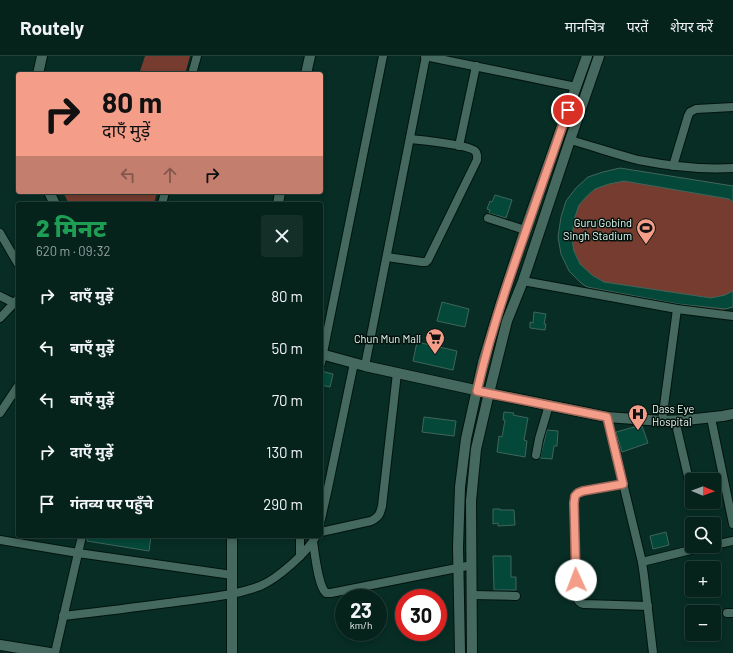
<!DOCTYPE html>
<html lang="hi">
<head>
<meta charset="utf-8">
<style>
  body { margin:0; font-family:Barlow,"Noto Sans Devanagari",sans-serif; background:#132f28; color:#f1f3f6; height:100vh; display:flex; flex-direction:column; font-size:15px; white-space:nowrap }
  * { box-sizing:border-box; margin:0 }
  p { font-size:13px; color:#97a4a3 }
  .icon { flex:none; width:22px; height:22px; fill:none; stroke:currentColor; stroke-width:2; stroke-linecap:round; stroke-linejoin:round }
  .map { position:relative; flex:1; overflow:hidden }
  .sheet { position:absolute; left:16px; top:146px; width:307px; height:336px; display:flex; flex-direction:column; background:#05221b; border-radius:4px; box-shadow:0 2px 6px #0003,0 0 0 1px #263f3a }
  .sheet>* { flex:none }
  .guide { position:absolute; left:16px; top:16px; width:307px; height:122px; border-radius:4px; box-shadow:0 2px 6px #0003,0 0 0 1px #263f3a; background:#f49e89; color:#111; overflow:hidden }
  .needle { width:26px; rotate:91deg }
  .controls { position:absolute; left:685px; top:417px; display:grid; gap:8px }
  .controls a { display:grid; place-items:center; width:36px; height:36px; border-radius:4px; background:#05221b; box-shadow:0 2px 6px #0003,0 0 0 1px #263f3a; font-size:20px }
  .speed { position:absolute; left:335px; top:533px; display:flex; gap:8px; font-size:20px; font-weight:700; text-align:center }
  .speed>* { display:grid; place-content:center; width:52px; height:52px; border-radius:50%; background:#05221b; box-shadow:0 2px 6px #0003,0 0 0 1px #263f3a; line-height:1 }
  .speed small { font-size:10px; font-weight:400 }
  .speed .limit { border:6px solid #d22; background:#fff; color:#111 }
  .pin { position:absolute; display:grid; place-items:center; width:34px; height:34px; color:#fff; margin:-17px; border:2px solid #fff; border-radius:50%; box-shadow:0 1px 4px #0007 }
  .me { position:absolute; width:44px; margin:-22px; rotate:358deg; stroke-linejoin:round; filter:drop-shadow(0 0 3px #0008) }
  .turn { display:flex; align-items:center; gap:14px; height:84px; padding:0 20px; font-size:18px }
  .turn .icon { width:52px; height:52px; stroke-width:2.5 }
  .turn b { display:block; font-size:28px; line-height:34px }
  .lanes { display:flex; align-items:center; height:38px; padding:0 20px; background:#0003; justify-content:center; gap:20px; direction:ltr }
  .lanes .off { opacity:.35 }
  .round { display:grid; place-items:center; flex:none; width:42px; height:42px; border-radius:4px; background:#132f28 }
  .overview { display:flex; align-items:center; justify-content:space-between; height:68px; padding:0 20px }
  h1 { font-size:24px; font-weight:800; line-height:30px; color:#1e9e55 }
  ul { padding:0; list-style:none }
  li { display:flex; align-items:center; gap:12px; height:52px; padding:0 20px }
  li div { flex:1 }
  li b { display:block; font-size:15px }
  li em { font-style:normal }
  header { display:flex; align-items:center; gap:24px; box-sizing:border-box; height:56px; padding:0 20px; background:#05221b; border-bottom:1px solid #263f3a }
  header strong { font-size:19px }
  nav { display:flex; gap:22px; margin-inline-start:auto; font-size:14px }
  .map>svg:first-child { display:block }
  .green { fill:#753c2f }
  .building { fill:#04483a; stroke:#41655a }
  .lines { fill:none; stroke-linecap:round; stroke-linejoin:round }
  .minor-casing { stroke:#00140e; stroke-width:10 }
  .tertiary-casing { stroke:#00140e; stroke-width:12 }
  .minor { stroke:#45695e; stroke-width:8 }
  .tertiary { stroke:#45695e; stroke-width:10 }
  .route-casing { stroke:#9f6759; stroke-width:10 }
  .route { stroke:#f49e89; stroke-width:7 }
  .labels { text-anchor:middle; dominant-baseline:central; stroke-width:3; stroke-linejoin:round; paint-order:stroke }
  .poi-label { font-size:11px; fill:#e6faf3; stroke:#04120e; text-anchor:end }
</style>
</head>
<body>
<header>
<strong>Routely</strong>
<nav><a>मानचित्र</a><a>परतें</a><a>शेयर करें</a></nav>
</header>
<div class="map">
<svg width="733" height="597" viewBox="0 0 733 597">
  <rect width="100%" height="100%" fill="#072d24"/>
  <g class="green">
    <path d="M145,0H190L185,18H139Z"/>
    <path d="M620,112L733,130V251L716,256L596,237L581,227L561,161L566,145L576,132L588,121L603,116Z"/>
    <path d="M63,136H157L154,148H69Z"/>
  </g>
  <g class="building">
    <path d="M620,112L733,130V146L729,143L624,125L609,128L595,133L587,140L579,149L574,164L572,183L574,195L580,208L592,219L604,226L711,242L725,239L733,235V251L725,253L678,248L587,231L581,227L569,215L561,198L558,181L561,161L566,145L576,132L588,121L603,116Z"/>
    <path d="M495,139L512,144L506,162L489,157L490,154L487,153L490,145L492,146Z"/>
    <path d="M442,246L469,253L465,271L437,265Z"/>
    <path d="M534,256L546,258L544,268H546L545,274L530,272V266L533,267Z"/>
    <path d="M417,286L457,295L453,314L413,305Z"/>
    <path d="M321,315L333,318L330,331L321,329Z"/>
    <path d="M504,356L514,357L513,359L528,362L524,384L527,385L525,401L497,396L499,380L502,381L505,364H503Z"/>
    <path d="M424,361L456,365L454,380L422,376Z"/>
    <path d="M638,370H642L648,387L622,396L616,376Z"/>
    <path d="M547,374L558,375L557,390H554L552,403L540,402Z"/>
    <path d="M493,453H500V454H514L515,469L498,470V467L493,468Z"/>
    <path d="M666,476L669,489L653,493L650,480Z"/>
    <path d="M87,480H151L149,495L87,485Z"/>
    <path d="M493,500H511V521H516V534H494Z"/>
  </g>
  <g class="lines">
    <g class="minor-casing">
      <g id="minor">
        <path d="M425,0L576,31"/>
        <path d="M192,18L197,0"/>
        <path d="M570,84C592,90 615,98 638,104C669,110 701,114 733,112"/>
        <path d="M459,90L476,10"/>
        <path d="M673,110L688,60L690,56L696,53L733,51"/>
        <path d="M162,148L165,136"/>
        <path d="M488,162L525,174"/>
        <path d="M0,177L18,208"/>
        <path d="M387,201L422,206H426L428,204L477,104C477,101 478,98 475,95C469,89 421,84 410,83"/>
        <path d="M523,225L677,253L733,260"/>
        <path d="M0,240L14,247"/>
        <path d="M0,262L18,243"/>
        <path d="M321,307L383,0"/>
        <path d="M365,310L426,0"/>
        <path d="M0,357L18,330"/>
        <path d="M607,361L642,506L644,520L653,597"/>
        <path d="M711,362L733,468"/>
        <path d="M675,364L691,433"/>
        <path d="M662,365L677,253"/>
        <path d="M536,399L539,383L549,349"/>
        <path d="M623,428L583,435L579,437L575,440L574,447L576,539C577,545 579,547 584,548L648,550"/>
        <path d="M321,463L328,432L354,307"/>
        <path d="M321,476L371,465C379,461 380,458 382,450L397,317"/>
        <path d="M300,480V500"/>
        <path d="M0,484L78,497L232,519"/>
        <path d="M313,486C315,498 318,530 326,537H331L472,509"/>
        <path d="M714,489L733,485"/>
        <path d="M642,506L707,490"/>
        <path d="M472,539L516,540"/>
        <path d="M727,557H733"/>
        <path d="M63,560C101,556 138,551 176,546C204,542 233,540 260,530C277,523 308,496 316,480"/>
        <path d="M55,597L82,480"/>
      </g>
    </g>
    <g class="tertiary-casing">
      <g id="tertiary">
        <path d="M38,18L42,0"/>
        <path d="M306,18L310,0"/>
        <path d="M49,136L55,148"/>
        <path d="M278,148L280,136"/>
        <path d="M321,298L365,310L489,337L607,361L662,365L686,364L723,360L733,358"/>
        <path d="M232,480V597"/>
        <path d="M0,589L50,597"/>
        <path d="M460,597L458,491L460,431L466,383L483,306L501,247L525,174L587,0"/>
        <path d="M472,597L471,445L476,393L489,337L507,265L523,225L570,84L599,0"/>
      </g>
    </g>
    <use href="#minor" class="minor"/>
    <use href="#tertiary" class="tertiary"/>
  </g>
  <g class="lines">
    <g class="route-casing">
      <path id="route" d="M568,54C550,105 532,156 515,206C500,249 487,291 477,335L607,361L623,428L583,435L578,437L575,440L574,447L576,524"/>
    </g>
    <use href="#route" class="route"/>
  </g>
  <defs>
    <g id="stadium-pin" transform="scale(1)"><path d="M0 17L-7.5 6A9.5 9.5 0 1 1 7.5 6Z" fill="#f49e89" stroke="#04120e"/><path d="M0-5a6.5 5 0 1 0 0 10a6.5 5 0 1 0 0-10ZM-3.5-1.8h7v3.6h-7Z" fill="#111"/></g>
    <g id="supermarket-pin" transform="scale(1)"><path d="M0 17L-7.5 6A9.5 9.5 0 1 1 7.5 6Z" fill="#f49e89" stroke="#04120e"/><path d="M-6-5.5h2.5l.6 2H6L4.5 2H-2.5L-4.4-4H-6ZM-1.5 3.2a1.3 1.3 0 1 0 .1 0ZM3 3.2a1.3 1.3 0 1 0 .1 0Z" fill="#111"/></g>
    <g id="hospital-pin" transform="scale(1)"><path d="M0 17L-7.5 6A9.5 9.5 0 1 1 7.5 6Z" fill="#f49e89" stroke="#04120e"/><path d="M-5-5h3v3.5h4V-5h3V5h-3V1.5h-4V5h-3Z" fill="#111"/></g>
  </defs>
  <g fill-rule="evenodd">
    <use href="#stadium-pin" x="646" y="172"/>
    <use href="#supermarket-pin" x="435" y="282"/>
    <use href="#hospital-pin" x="638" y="358"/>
  </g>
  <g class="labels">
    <g class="poi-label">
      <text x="632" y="166">Guru Gobind<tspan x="632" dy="13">Singh Stadium</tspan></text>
      <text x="421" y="282">Chun Mun Mall</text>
      <text x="652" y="352" text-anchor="start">Dass Eye<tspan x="652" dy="13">Hospital</tspan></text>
    </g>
  </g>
</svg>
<div class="controls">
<a><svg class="needle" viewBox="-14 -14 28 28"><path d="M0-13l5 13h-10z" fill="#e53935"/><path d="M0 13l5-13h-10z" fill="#97a4a3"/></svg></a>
<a><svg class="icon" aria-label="search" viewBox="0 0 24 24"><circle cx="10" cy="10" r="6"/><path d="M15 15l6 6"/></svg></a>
<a>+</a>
<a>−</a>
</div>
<div class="speed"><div>23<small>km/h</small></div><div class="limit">30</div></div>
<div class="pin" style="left:568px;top:54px;background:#d93025"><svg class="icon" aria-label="arrive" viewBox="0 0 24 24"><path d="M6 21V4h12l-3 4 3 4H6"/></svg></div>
<svg class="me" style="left:576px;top:524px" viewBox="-20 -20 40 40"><circle r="19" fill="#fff"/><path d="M0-13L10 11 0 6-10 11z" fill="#f49e89"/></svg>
<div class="guide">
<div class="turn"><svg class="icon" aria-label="right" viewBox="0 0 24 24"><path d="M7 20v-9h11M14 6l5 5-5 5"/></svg><div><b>80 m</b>दाएँ मुड़ें</div></div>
<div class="lanes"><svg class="icon off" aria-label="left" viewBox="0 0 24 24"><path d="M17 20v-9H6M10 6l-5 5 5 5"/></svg><svg class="icon off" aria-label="ahead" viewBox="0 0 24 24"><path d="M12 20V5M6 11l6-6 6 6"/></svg><svg class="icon" aria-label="right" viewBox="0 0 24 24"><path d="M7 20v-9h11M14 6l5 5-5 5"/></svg></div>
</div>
<section class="sheet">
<div class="overview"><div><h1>2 मिनट</h1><p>620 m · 09:32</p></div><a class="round"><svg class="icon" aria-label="close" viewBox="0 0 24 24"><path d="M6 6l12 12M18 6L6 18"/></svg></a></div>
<ul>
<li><svg class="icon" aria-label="right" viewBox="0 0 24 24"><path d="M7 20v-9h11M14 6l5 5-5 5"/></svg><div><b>दाएँ मुड़ें</b></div><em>80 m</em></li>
<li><svg class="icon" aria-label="left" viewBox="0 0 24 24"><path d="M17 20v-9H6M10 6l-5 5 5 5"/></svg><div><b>बाएँ मुड़ें</b></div><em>50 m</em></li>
<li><svg class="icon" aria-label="left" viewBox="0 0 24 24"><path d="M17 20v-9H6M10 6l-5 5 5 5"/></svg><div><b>बाएँ मुड़ें</b></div><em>70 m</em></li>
<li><svg class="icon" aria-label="right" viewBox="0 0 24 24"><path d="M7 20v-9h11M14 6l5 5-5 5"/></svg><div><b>दाएँ मुड़ें</b></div><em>130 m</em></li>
<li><svg class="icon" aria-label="arrive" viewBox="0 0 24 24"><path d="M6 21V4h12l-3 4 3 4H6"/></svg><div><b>गंतव्य पर पहुँचे</b></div><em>290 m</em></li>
</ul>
</section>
</div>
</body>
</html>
